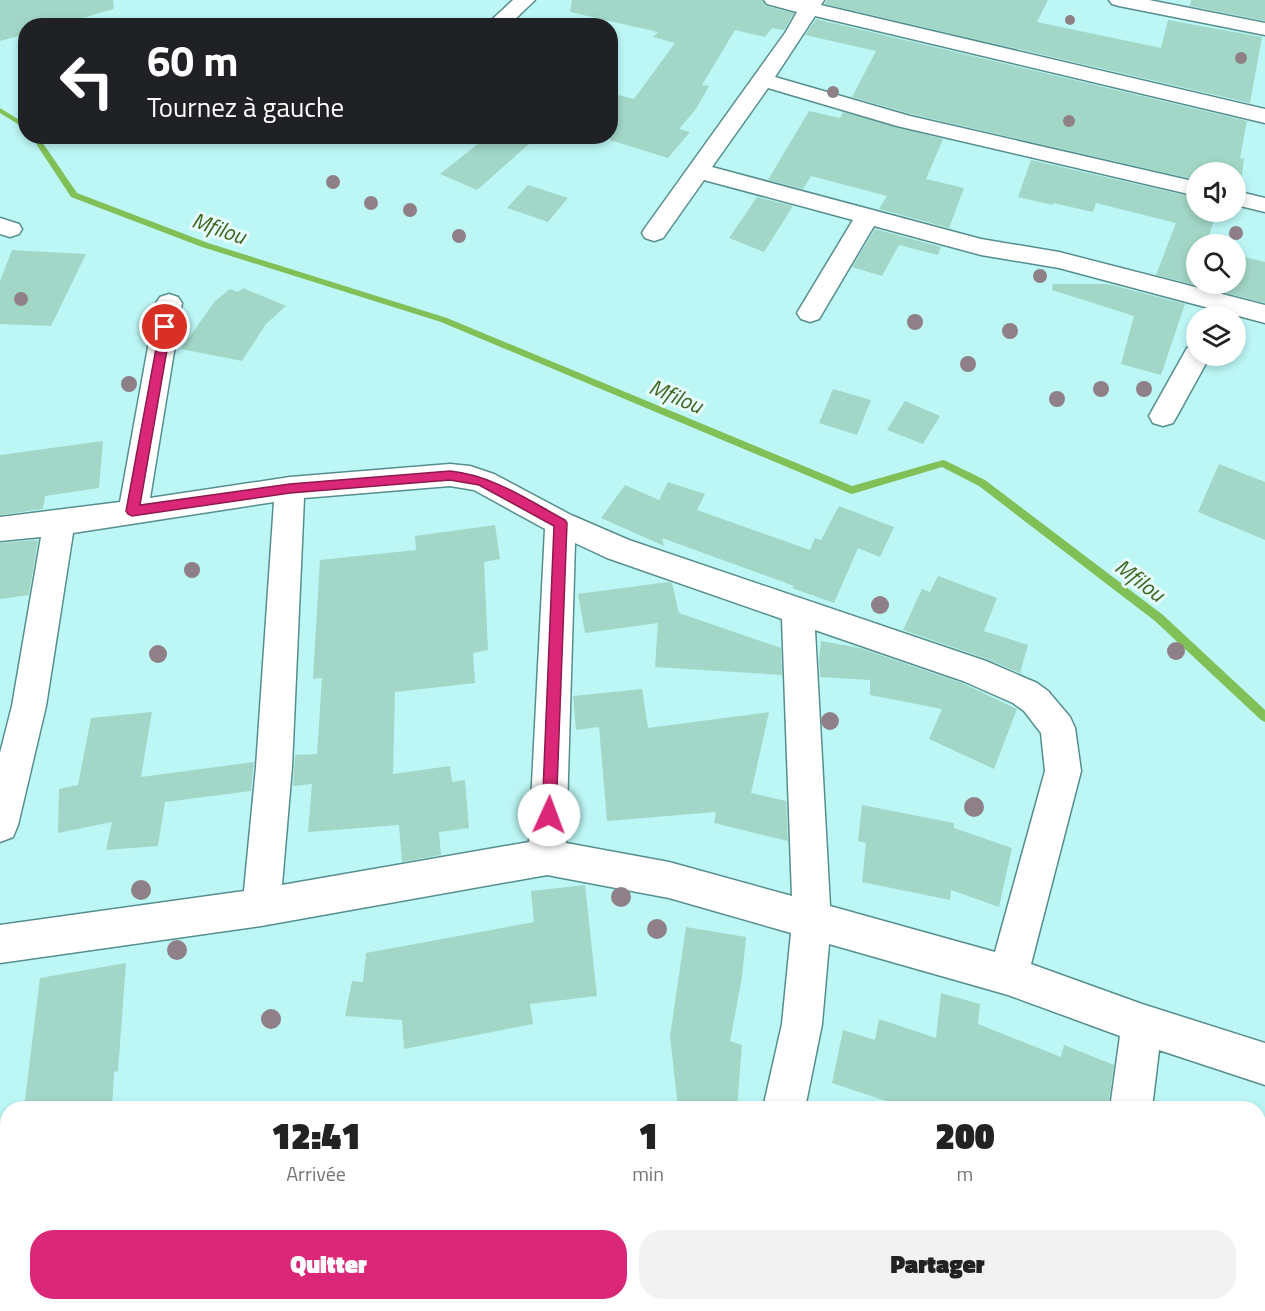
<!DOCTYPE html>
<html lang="fr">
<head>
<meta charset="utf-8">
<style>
  body { margin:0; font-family:"Titillium Web",sans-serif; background:#f2f2f2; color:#222; height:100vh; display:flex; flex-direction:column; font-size:22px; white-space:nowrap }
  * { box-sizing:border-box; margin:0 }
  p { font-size:20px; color:#767676 }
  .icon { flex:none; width:33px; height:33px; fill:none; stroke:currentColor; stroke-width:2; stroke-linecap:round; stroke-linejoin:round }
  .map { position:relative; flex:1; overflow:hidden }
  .side { position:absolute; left:0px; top:1101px; width:1266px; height:210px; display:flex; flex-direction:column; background:#fff; border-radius:24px 24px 0 0; box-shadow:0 3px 9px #0003 }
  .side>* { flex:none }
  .guide { position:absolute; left:18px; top:18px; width:600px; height:126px; border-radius:24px; box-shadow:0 3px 9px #0003; background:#202124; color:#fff; overflow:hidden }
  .controls { position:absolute; left:1186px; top:162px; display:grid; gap:12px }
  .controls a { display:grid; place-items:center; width:60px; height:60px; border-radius:50%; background:#fff; box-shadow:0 3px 9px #0003; font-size:30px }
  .pin { position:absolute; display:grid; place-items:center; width:51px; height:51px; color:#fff; margin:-26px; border:3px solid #fff; border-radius:50%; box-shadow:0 2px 6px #0007 }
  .me { position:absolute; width:66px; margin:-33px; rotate:2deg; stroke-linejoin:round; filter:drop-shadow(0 0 4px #0008) }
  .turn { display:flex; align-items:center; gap:21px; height:126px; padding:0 30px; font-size:27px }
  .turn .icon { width:78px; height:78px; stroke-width:2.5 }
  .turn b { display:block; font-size:42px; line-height:51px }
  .eta { display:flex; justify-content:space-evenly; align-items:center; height:102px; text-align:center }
  .eta b { font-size:36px; font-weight:800; line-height:42px }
  .action { display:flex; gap:12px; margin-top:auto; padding:12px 30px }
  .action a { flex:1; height:69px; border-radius:24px; background:#db2777; color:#fff; font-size:24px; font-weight:800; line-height:69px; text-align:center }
  .action a+a { background:#f2f2f2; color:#222 }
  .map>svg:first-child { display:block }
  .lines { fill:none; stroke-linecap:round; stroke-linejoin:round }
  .stream { fill:#81c057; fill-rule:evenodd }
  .building { fill:#a2d7c7 }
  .street-casing { stroke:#568e8d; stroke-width:3 }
  .street { fill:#fff; fill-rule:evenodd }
  .tree { fill:#8f7f86 }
  .route { fill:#db2777; stroke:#8e194d; stroke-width:1.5 }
  .labels { text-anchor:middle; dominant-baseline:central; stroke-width:6; stroke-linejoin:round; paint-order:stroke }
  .water-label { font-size:22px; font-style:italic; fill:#3b641d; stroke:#e6fdfc }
</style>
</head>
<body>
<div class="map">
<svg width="1265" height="1311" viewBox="0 0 1265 1311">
  <rect width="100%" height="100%" fill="#bcf7f6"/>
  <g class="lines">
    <g class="stream">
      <path d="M0,108L26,124V129L0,113Z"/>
      <path d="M31,136H38L77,193L208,243L447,318L852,486L943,460L946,461L985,480L1163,615L1265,710V722L1261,720L1155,621L979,486L942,467L852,494L849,493L441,322L202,247L71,197Z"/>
    </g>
  </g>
  <g class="building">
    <path d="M0,0H113L114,9L55,26H26V34L0,41Z"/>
    <path d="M572,0H762L766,6L794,13L784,30L772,28L765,37L735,30L702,85L709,86L696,109L679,129L690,132L668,158L610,140V93L634,99L675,43L653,37L658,32L570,12Z"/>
    <path d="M826,0H1048L1037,22L1161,48L1168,20L1262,37L1250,103L825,4Z"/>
    <path d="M1191,0H1265V21L1190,6Z"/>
    <path d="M816,19L1247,121L1240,158L1244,159L1240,190L1236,189V172H1197V180L911,114L852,97L876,51L805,35Z"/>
    <path d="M809,111L840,118L843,112L943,139L926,179L964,188L949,228L879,209L887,196L811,176L803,189L768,180Z"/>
    <path d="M488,136H538L477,190L440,174Z"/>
    <path d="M1031,160L1197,198V212H1216L1207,244H1197V284H1236V255L1265,262V303L1156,275L1176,223L1096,203L1093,212L1053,203V205L1018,197Z"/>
    <path d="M528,185L568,198L548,222L507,208Z"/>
    <path d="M757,197L793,206L764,252L729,238Z"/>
    <path d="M875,229L941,247L938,255L899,245L882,276L852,267Z"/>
    <path d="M12,250L86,254L51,326L0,324V281Z"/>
    <path d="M1053,284H1108L1185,304L1161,375L1121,364L1134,316L1052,290Z"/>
    <path d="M243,288L286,306L266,324L242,361L181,349L215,301L230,289L238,292Z"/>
    <path d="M833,389L871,400L857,435L819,423Z"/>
    <path d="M905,401L940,416L923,444L887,430Z"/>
    <path d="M103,441L99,488L45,496L43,509L0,515V455Z"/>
    <path d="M1219,464L1265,482V540L1198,512Z"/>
    <path d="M668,482L705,494L697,510L810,550L815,538L821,540L839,506L894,527L880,557L858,548L834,603L792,588L794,586L662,538L664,546L601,518L625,485L659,500Z"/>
    <path d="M495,525L500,559L484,562L488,650L473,653L475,683L395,692L393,774L450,766L452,782L465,780L469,828L439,832L441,855L402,862L399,825L308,832L312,784L293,786L295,755L317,754L322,678L313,679L320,560L416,550L415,536Z"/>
    <path d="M38,540L29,595L0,599V543Z"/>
    <path d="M938,576L997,598L984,631L1028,645L1020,673L987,659L903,630L922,589L930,592Z"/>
    <path d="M668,582L672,583L679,613L781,648L782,675L655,667L658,623L585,633L578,594Z"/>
    <path d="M821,641L860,648L962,683L1017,709L994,769L929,739L942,709L870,695V680L820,677L819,658Z"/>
    <path d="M642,689L648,728L769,712L751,793L786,801L788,841L714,823L716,812L607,821L599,727L576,730L573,696Z"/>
    <path d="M152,712L141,777L254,762L251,791L165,802L158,846L106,850L112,822L58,833L59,789L78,785L91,718Z"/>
    <path d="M862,805L954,823V828L1012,848L999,907L951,890L950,900L862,882L866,843L858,841Z"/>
    <path d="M585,885L597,996L530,1004L533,1024L404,1049L402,1020L345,1016L352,981L363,982L366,953L534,922L531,891Z"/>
    <path d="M686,927L746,937L742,977L730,1041L742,1045L737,1108H678L670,1036Z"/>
    <path d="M126,963L118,1071L114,1072L112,1108H24L40,978Z"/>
    <path d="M941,993L980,1004L978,1024L1061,1057L1064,1045L1114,1065L1108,1108H907L832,1083L843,1030L875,1040L879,1019L936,1038Z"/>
  </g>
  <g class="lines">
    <g class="street-casing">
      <g id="street">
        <path d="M513,0H535L508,26H485Z"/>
        <path d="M764,0H824L821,5L1265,109V123L815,16L775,77L910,116L1197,182V196L897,126L768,88L712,167L981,239L1059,252L1265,305V323L1059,268L981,255L874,226L819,319L810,322L801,319L797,313L853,220L704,180L663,238L654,241L645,238L642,233L645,228L785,33L797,12L767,4Z"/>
        <path d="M1109,0H1149L1265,23V35L1119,6L1112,4Z"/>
        <path d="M1236,191L1265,198V212L1236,205Z"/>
        <path d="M0,218L19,224L22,229L19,234L10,237L0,234Z"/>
        <path d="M169,294L178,297L182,303L150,498L290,477L450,464L470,466L494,474L571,515L629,540L986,661L1037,683L1048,691L1070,717L1075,728L1081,771L1031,964L1142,1004L1265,1043V1085L1159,1050L1152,1108H1110L1120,1036L1008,995L829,944L822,1024L805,1108H763L782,1024L791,933L669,898L547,875L261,926L0,963V925L244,891L256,767L274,502L73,533L46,706L18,825L13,837L0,842V753L12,706L41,537L0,541V517L120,502L156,303L160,297ZM450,486L474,490L545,529L529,842L282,885L292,767L304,498ZM575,543L607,558L782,619L792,896L669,862L566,843ZM815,630L963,681L1013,703L1024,711L1041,733L1045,771L995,952L830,906Z"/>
        <path d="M1197,346V356H1210L1177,416L1173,423L1163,426L1153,423L1149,416L1187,348Z"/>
        <path d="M16,1304H92L89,1311H13Z"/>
        <path d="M693,1304H739L737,1311H691Z"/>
        <path d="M1082,1304H1128L1127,1311H1081Z"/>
      </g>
    </g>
    <use href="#street" class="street"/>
  </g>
  <g class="tree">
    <circle cx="1070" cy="20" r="5"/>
    <circle cx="1241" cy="58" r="6"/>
    <circle cx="833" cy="92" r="6"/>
    <circle cx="1069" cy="121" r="6"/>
    <circle cx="333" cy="182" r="7"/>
    <circle cx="371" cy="203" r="7"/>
    <circle cx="410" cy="210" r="7"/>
    <circle cx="1236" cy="233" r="7"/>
    <circle cx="459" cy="236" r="7"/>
    <circle cx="1040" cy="276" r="7"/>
    <circle cx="21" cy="299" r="7"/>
    <circle cx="915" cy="322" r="8"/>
    <circle cx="1010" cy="331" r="8"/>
    <circle cx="968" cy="364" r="8"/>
    <circle cx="129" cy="384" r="8"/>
    <circle cx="1101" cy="389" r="8"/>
    <circle cx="1144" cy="389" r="8"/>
    <circle cx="1057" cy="399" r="8"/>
    <circle cx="192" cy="570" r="8"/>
    <circle cx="880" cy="605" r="9"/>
    <circle cx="1176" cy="651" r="9"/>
    <circle cx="158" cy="654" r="9"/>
    <circle cx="830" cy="721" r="9"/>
    <circle cx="974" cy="807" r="10"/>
    <circle cx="141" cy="890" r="10"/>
    <circle cx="621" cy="897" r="10"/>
    <circle cx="657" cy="929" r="10"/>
    <circle cx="177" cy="950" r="10"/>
    <circle cx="271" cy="1019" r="10"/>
  </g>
  <path class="route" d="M165,323L171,327L140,505L290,484L450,471C492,475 528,500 565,520L567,523L556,815L554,820L549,822L544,820L542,815L554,526L479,485L450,480L290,493L132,516L128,514L126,511L160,327Z"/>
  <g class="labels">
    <g class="water-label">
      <text transform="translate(219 228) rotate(19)">Mfilou</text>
      <text transform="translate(676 396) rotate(23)">Mfilou</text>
      <text transform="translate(1140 580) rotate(37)">Mfilou</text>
    </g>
  </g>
</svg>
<div class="controls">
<a><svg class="icon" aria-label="sound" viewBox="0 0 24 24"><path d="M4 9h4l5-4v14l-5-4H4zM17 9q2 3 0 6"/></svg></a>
<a><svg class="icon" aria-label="search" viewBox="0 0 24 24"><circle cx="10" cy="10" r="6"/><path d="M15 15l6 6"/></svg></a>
<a><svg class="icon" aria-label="layers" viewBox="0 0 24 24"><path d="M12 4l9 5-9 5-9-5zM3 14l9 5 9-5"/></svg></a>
</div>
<div class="pin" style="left:165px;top:327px;background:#d93025"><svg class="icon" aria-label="arrive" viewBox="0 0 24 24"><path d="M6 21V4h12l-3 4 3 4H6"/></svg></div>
<svg class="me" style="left:549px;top:815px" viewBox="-20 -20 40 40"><circle r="19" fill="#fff"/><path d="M0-13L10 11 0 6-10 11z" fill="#db2777"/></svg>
<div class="guide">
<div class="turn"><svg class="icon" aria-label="left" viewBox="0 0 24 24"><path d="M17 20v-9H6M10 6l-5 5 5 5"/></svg><div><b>60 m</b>Tournez à gauche</div></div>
</div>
<section class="side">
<div class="eta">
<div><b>12:41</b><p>Arrivée</p></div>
<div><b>1</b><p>min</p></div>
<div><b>200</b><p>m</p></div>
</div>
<div class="action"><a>Quitter</a><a>Partager</a></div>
</section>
</div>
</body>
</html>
